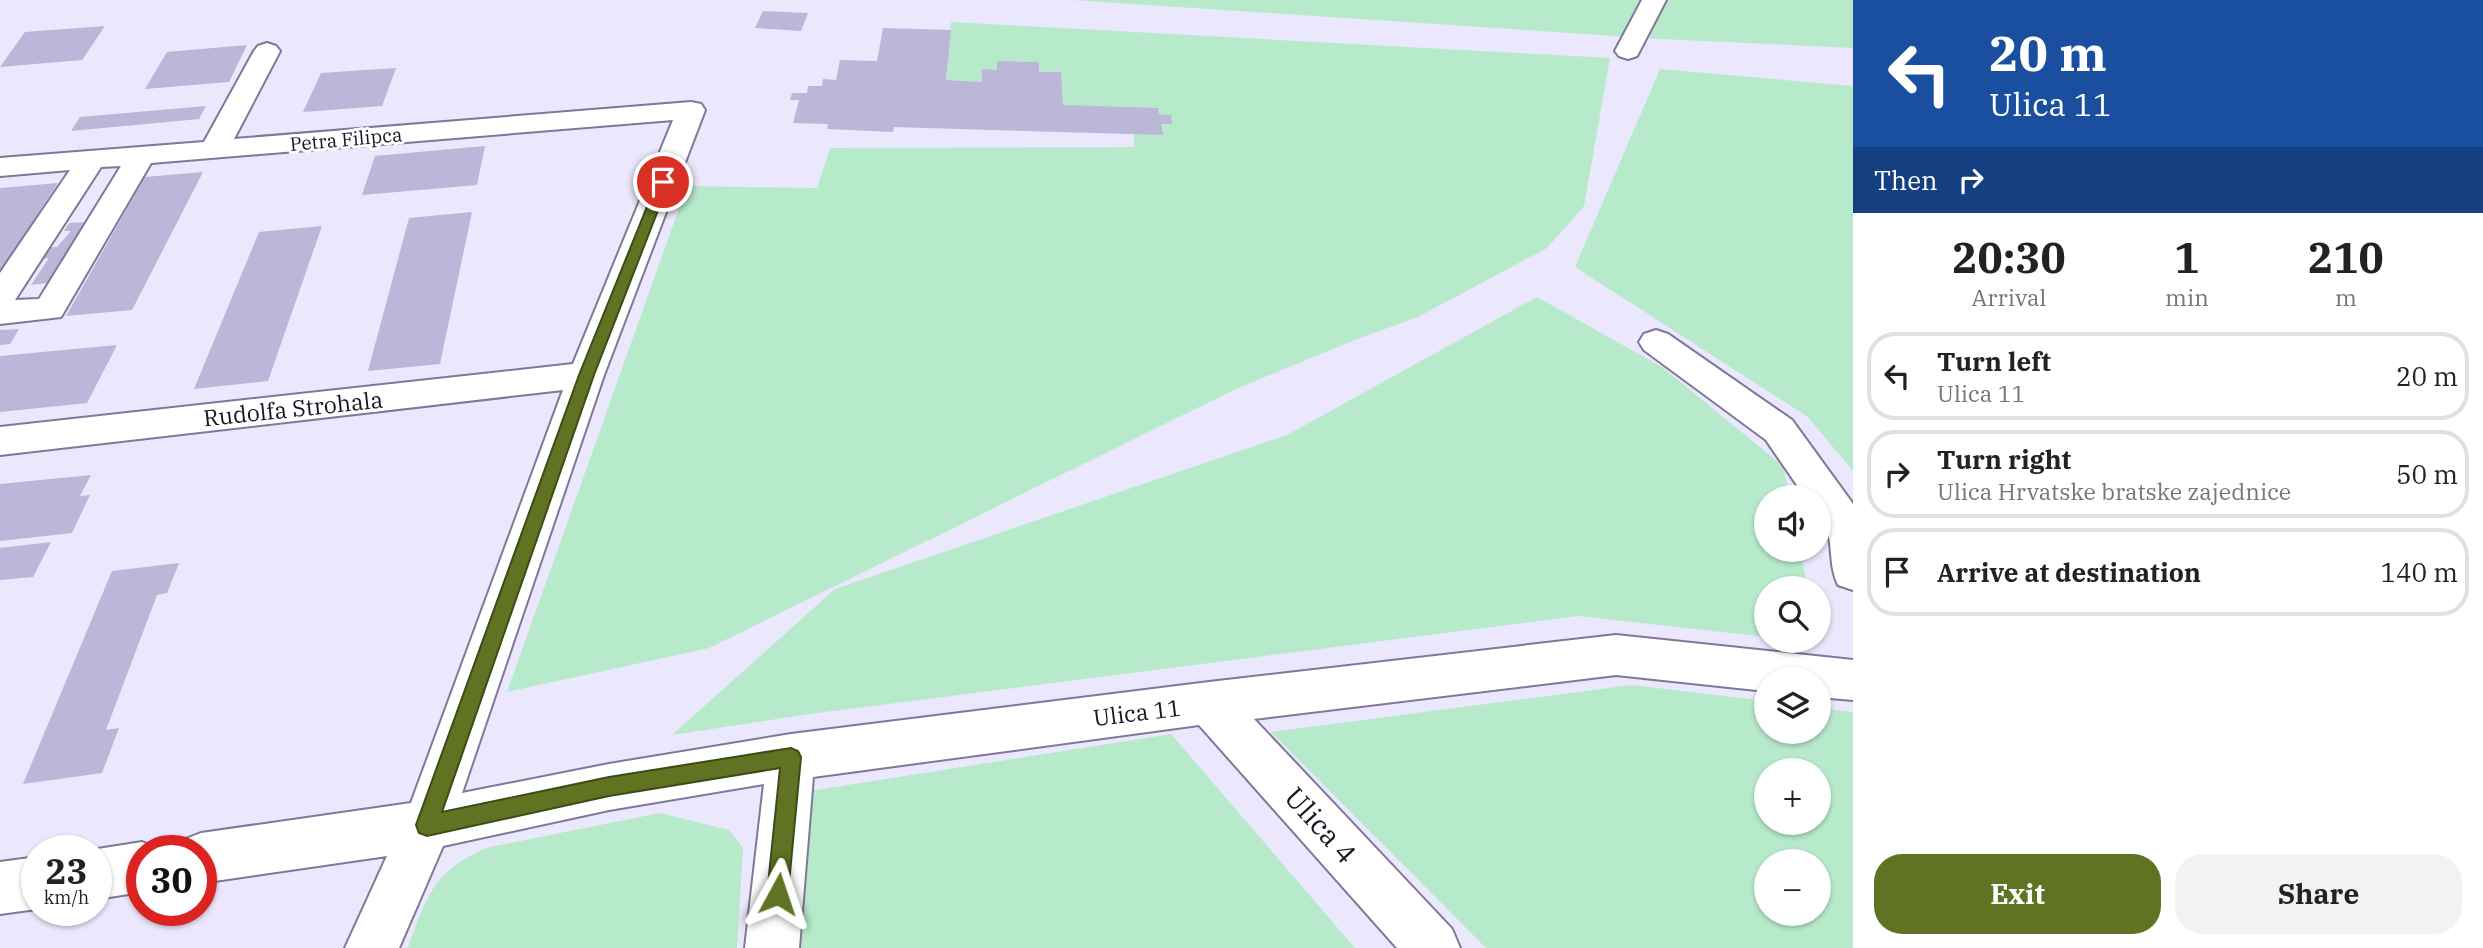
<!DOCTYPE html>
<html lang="en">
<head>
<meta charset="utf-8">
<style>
  body { margin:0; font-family:"IBM Plex Serif",serif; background:#f2f2f2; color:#222; height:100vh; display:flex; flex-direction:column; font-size:26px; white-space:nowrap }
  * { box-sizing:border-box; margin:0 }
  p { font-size:23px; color:#767676 }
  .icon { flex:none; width:38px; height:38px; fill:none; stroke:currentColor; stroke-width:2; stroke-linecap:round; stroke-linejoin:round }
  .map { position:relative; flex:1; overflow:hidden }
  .panel { display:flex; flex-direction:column; background:#fff; width:630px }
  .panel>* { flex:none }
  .guide { background:#1a4fa0; color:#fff; overflow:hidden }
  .fabs { position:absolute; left:1754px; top:485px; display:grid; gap:14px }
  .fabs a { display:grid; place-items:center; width:77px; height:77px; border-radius:50%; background:#fff; box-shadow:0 2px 5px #0004; font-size:35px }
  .speed { position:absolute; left:21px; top:835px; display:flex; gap:14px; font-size:35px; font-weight:700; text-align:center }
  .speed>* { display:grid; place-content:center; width:91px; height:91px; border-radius:50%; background:#fff; box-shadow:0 2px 5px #0004; line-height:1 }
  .speed small { font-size:18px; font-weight:400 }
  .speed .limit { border:10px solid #d22; background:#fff; color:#111 }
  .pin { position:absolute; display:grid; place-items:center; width:60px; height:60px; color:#fff; margin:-30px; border:4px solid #fff; border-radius:50%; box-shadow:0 2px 7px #0007 }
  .me { position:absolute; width:77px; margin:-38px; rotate:5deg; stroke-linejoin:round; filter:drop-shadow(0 0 5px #0008) }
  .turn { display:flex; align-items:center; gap:24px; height:147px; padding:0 21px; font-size:32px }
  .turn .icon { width:91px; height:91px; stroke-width:2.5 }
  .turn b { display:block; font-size:49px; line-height:60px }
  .then { display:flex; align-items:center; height:66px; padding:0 21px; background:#0003; gap:14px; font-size:26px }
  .eta { display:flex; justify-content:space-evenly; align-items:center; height:119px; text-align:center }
  .eta b { font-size:42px; font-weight:800; line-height:49px }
  .cta { display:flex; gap:14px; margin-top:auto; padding:14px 21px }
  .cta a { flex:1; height:80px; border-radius:28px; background:#5f7322; color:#fff; font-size:28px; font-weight:800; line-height:80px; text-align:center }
  .cta a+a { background:#f2f2f2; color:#222 }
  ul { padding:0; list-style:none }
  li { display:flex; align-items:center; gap:21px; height:88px; margin:0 14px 10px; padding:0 7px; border:4px solid #e0e0e0; border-radius:28px }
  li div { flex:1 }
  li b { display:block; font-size:26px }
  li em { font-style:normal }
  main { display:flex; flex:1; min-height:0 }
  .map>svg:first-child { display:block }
  .green { fill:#b7eacb; fill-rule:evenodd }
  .building { fill:#bcb6d8 }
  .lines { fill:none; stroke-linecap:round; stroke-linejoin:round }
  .minor-casing { stroke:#7f7898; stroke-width:4 }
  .minor { fill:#fff; fill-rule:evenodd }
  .route { fill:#5f7322; stroke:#3e4b16; stroke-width:2 }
  .labels { text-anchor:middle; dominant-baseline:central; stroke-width:6; stroke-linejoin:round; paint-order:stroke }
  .far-street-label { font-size:19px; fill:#181522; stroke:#fff }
  .street-label { font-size:23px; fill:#181522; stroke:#fff }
  .near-street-label { font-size:28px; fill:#181522; stroke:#fff }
</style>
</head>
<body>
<main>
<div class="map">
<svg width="1853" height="948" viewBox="0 0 1853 948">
  <rect width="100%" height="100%" fill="#ebe7fc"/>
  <g class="green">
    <path d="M1072,0H1853V48L1661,39Z"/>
    <path d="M951,22L1610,58L1584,206L1547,248L1418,317L1357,339L1236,389L709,648L507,692L687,186L817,188L830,148L1134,147V134L1162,135L1161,124H1172L1171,115L1063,105L1061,73L1039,72V62L997,61V70H982V82L946,80Z"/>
    <path d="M1660,69L1853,86V471L1808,417L1575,267Z"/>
    <path d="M1537,297L1662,367L1783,466L1790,497H1766V550H1800L1808,588H1766V637L1578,616L817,713L672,735L835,589L1287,435Z"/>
    <path d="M1632,685L1766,701V732H1818V708L1853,712V948H1486L1271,732ZM1818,770V822H1766V770ZM1818,861V914H1766V861Z"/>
    <path d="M1171,734L1355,948H798L810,791Z"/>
    <path d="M660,813L729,830L743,848L737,948H408C427,895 434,869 490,847Z"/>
  </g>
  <g class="building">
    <path d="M763,11L808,13L801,31L755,28Z"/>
    <path d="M105,26L82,60L0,67L25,32Z"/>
    <path d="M883,28L951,30L946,80L982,82V69L997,70V61L1039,62V72H1061L1063,105L1158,108L1159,114L1171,115L1172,124H1161L1163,135L894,127L893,132L827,129L828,124L793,123L799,100H790L792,93H807L808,86H822L823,79L836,80L840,60L877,61Z"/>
    <path d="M247,45L229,82L145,89L167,52Z"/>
    <path d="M396,68L382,106L303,112L321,73Z"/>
    <path d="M206,106L199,119L71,131L80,117Z"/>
    <path d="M485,146L477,185L362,195L375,156Z"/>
    <path d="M203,172L132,310L66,316L145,177Z"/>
    <path d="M58,183L0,272V188Z"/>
    <path d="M472,212L440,364L368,371L409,218Z"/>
    <path d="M88,222L48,283L31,285L49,258L33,260L41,248L57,247L71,231H64L69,223Z"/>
    <path d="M322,226L268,381L194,389L259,232Z"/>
    <path d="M19,329L10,344L0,345V330Z"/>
    <path d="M117,345L87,403L0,412V356Z"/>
    <path d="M91,475L80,496L90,495L72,533L0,541V484Z"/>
    <path d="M51,542L33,577L0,580V548Z"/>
    <path d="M179,563L167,593L157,595L106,730L119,728L102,773L23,784L112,571Z"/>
  </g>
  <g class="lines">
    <g class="minor-casing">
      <g id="minor">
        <path d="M1642,0H1666L1637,56L1628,59L1619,56L1615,51Z"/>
        <path d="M267,43L276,46L280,51L234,139L691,102L701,104L705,110L604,375L462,793L609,764L791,734L1209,682L1616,635L1853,660V700L1818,697V679H1766V691L1616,675L1254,719L1452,929L1460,948H1397L1199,725L813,777L799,948H745L764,784L609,810L443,846L399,948H345L387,856L201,883V850H179L183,840L201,833L411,803L563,390L0,455V427L573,364L673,120L151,163L61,317L0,324V273L70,170L0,176V158L204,142L254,51L258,46ZM121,166L39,299L15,300L101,167Z"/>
        <path d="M1656,330L1668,334L1792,420L1853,504V590L1838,585C1829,567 1833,548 1827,529C1821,514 1818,516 1818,497H1805L1766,440L1644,350L1639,342L1644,334Z"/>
        <path d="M142,842L161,850H142V892L96,899V850H91Z"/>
        <path d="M37,857V909L0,914V862Z"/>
      </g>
    </g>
    <use href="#minor" class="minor"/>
  </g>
  <path class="route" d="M663,179L669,182L594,375L442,812L609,777L791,748L798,751L801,757L788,894L785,901L778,904L770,901L767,894L780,768L609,796L427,836L419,833L416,825L579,375L657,182Z"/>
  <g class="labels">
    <g class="far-street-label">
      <text transform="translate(346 139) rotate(-5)">Petra Filipca</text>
    </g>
    <g class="street-label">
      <text transform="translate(293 408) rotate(-6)">Rudolfa Strohala</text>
      <text transform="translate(1137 712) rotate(-7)">Ulica 11</text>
    </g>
    <g class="near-street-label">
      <text transform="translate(1321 825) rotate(48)">Ulica 4</text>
    </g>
  </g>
</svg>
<div class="fabs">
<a><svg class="icon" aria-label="sound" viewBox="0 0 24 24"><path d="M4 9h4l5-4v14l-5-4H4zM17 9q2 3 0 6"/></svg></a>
<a><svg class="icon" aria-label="search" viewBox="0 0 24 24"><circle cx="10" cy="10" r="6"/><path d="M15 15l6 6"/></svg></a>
<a><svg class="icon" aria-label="layers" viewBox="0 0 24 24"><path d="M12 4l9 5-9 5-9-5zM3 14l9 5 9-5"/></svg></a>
<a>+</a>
<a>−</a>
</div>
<div class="speed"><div>23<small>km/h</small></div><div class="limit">30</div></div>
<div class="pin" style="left:663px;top:182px;background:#d93025"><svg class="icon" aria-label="arrive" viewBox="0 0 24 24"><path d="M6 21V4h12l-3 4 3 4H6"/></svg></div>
<svg class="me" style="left:778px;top:894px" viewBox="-20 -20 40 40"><path d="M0-17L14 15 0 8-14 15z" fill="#5f7322" stroke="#fff" stroke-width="4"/></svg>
</div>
<section class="panel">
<div class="guide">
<div class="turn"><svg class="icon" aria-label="left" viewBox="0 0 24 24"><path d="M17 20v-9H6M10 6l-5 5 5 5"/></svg><div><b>20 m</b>Ulica 11</div></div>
<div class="then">Then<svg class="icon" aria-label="right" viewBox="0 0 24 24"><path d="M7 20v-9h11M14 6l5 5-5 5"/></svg></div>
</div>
<div class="eta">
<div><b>20:30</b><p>Arrival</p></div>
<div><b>1</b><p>min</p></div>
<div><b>210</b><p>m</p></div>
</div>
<ul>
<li><svg class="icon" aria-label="left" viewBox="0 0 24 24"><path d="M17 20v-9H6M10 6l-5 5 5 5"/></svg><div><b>Turn left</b><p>Ulica 11</p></div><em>20 m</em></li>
<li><svg class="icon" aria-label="right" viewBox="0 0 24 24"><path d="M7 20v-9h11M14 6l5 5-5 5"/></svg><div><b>Turn right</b><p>Ulica Hrvatske bratske zajednice</p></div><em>50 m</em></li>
<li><svg class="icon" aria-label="arrive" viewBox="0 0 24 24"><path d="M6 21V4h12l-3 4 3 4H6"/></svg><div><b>Arrive at destination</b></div><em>140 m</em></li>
</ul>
<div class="cta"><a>Exit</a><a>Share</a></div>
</section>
</main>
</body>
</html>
